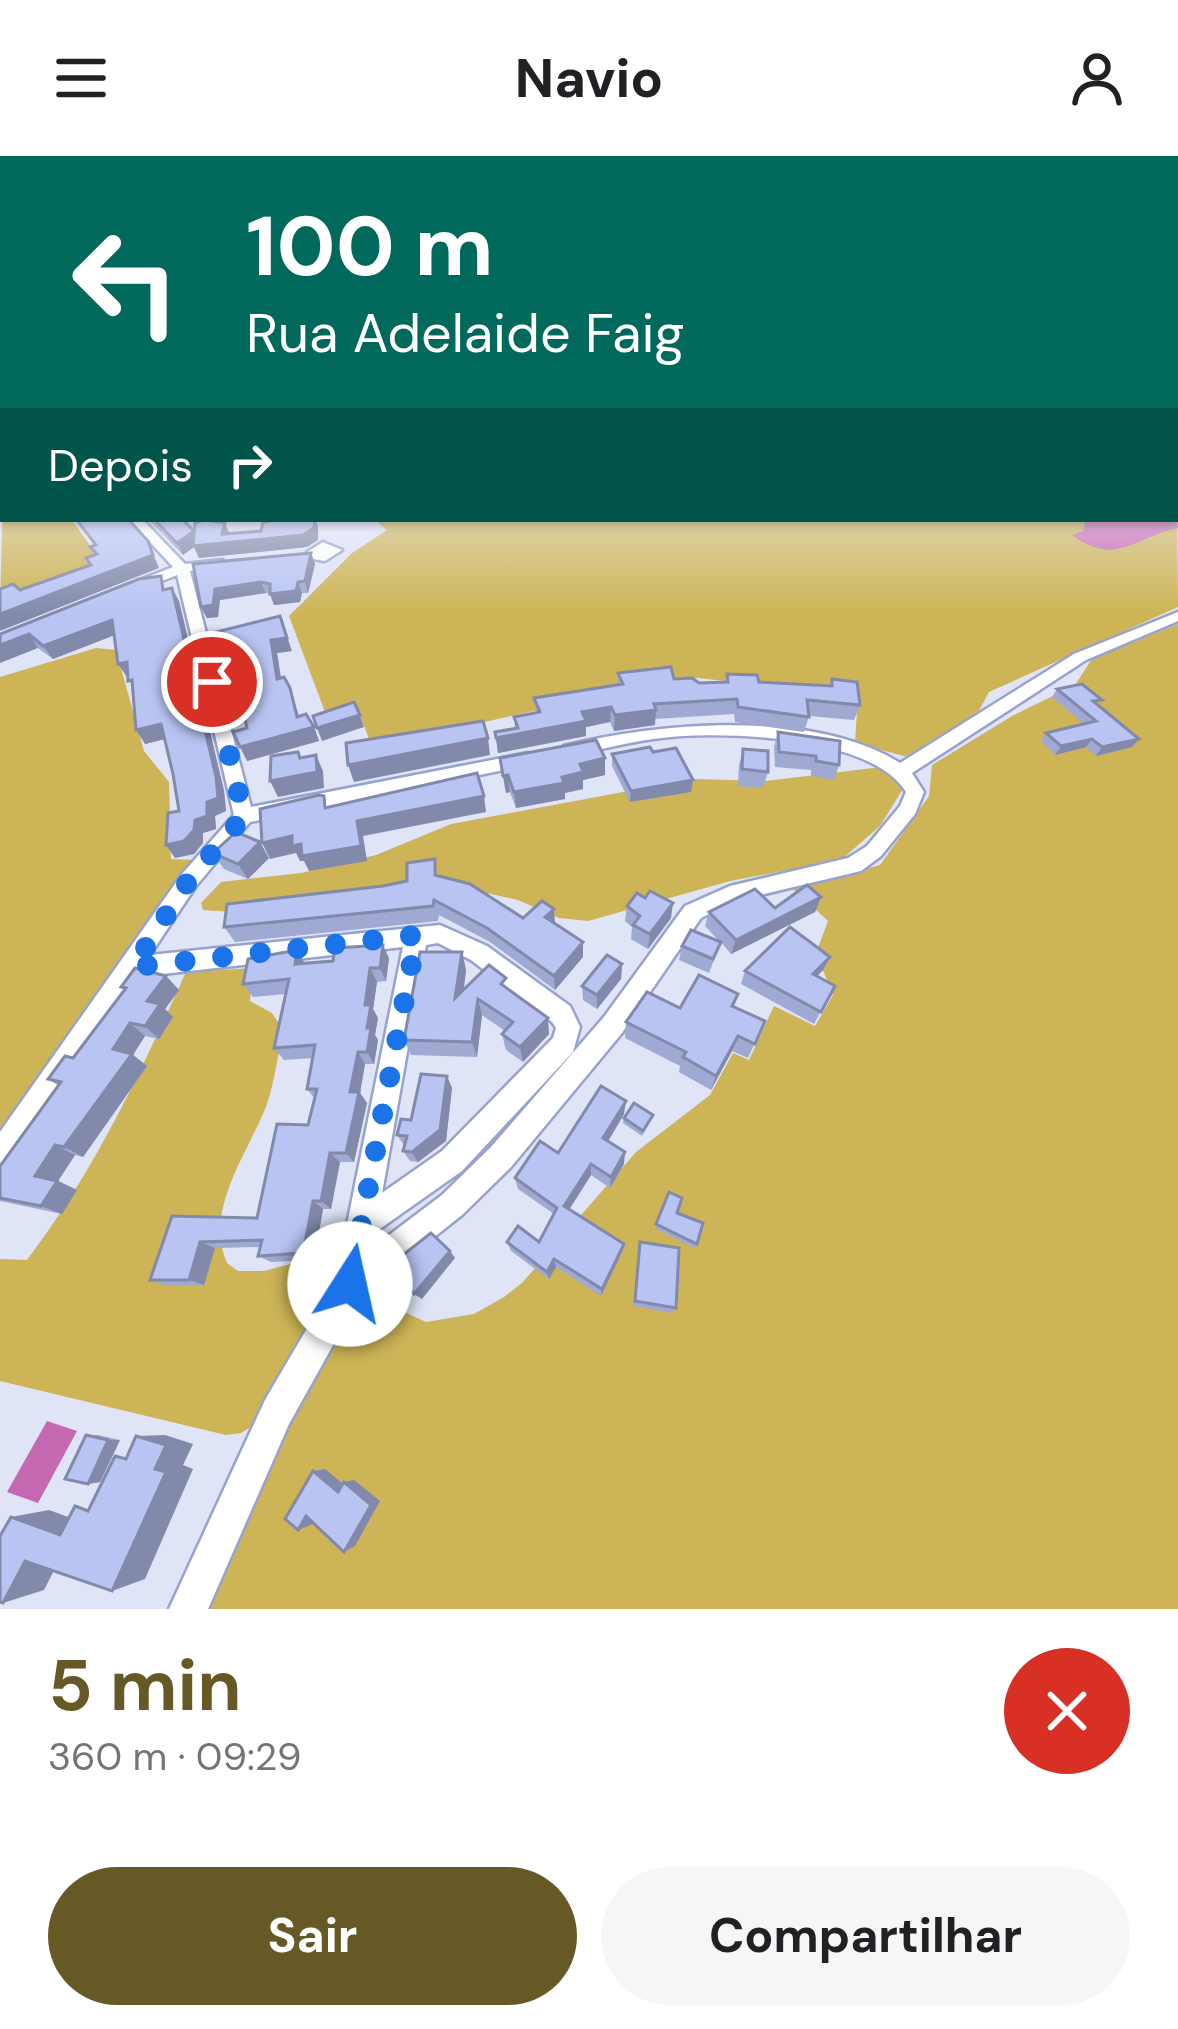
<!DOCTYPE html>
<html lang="pt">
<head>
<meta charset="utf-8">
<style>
  body { margin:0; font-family:"DM Sans",sans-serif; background:#f6f6f6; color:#202124; height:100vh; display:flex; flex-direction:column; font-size:45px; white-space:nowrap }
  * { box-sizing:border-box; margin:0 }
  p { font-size:39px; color:#757577 }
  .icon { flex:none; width:66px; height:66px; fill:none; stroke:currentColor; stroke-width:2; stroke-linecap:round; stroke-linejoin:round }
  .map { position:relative; height:1453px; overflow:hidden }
  .panel { display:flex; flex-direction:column; background:#fff; flex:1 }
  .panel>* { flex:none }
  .hud { position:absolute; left:0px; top:0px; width:1179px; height:366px; box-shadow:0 3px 9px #0004; background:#00695c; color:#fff; overflow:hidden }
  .pin { position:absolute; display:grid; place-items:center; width:102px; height:102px; color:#fff; margin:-51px; border:6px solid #fff; border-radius:50%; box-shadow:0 3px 12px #0007 }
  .me { position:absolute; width:132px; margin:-66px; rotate:10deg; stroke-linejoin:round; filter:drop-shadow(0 0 9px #0008) }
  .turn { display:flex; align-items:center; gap:42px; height:252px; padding:0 48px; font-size:54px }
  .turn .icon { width:156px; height:156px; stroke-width:2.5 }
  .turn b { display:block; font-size:84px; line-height:102px }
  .then { display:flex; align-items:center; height:114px; padding:0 48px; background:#0003; gap:24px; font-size:45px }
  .round { display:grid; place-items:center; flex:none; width:126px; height:126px; border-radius:63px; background:#f6f6f6 }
  .headline { display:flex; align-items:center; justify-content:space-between; height:204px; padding:0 48px }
  h1 { font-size:72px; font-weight:700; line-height:90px; color:#665926 }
  .primary-button { display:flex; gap:24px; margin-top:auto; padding:24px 48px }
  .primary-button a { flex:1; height:138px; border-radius:72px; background:#665926; color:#fff; font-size:48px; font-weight:700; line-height:138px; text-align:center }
  .primary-button a+a { background:#f6f6f6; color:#202124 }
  header { display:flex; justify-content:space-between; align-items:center; height:156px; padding:0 48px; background:#fff; font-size:54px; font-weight:700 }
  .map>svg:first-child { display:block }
  .green { fill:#cdb456 }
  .water { fill:#c568b2 }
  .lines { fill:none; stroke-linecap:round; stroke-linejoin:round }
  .minor-casing { stroke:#98a2cf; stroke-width:5 }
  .minor { fill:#fff; fill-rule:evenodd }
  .wall { fill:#9fa9d1 }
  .shaded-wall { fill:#8289aa }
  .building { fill:#b9c4f3; stroke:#8289aa; stroke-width:3 }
  .route { stroke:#1a73e8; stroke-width:21; stroke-dasharray:0 37.8 }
</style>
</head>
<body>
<header><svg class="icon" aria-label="menu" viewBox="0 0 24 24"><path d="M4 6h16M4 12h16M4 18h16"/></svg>Navio<svg class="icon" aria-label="person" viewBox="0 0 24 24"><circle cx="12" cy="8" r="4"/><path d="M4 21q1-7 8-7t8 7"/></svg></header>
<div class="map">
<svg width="1178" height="1453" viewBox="0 0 1178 1453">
  <rect width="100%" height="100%" fill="#dfe4f7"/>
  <g class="green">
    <path d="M1176,256L1178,451L989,536L975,562L915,603L855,587L858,540L698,522L673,524L372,591L359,556L328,564L289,460L352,397L387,374L374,363H1176Z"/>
    <path d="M3,333V363H71L102,406L0,450Z"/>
    <path d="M1178,468V1453H205L309,1226L380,1131L404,1156L426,1166L474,1158L504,1141L522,1127L636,996L710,939L733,897L749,904L774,850L815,870L833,839L816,797L828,765L792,732L880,709L929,640L932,609L1012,560L1075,529L1092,503Z"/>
    <path d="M96,492L116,494L144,595L169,626L171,703L199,704L72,884L0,973V521Z"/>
    <path d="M881,611L904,631L880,670L841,704L730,725L588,765L559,762L518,744L473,734L232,756L203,754L201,747L221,726L301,717L376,699L451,668L693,623L766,625Z"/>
    <path d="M254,812L250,845L272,857L283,874C278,898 275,924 267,948C249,996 203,1054 227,1107L238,1115H264L335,1096L342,1097L348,1112L257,1267L241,1277L226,1279L0,1225V1103L27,1104C97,1011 138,921 186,816Z"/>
  </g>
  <g class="water">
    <path d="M1176,344L1178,372C1136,380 1116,412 1072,379L1083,375L1086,363H1176Z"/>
    <path d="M47,1265L77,1275L38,1347L7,1336Z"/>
  </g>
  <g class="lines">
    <g class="minor-casing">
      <g id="minor">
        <rect x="0" y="327" width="3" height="6"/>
        <path d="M129,363H142L185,408L222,404L229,408L222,412L190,415L251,651L528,597L537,603L528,609L250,666L196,730L150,799L440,769L487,790L570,850L580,871L573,896L462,1015L374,1077L372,1092L442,1039L491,991L604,861L685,750L730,730L848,702L867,690L900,650L906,636C873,581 729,575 670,581C636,584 603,593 570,600L564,598V590C658,566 814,553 900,607L1074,498L1178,456V465L1086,504L912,617L924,636L915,658L881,700L861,715L735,745L701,762L622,877L511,1011L462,1059L361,1139L289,1268L208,1453H169L265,1244L336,1123L403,791L136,821L10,1010L0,1014V976L182,718L234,659L177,419L142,433H132V427L173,411ZM438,787L471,804L552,866L556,872L553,882L442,995L382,1037L426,789Z"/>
        <path d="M323,386L342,394L325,405L307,402V396Z"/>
      </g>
    </g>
    <use href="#minor" class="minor"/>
  </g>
  <g class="wall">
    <path d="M148,363H182L194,376L229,378L261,375L283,363H316L318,371V384L307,391L199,402L194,391L183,399Z"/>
    <path d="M311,397L315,408L308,437H302L300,446L274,449L270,438L266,437L220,444L218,461L207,462L201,451Z"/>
    <path d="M172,432L179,445L224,635L226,655L215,660L216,673L203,677V687L194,698L175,702L179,655L173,618L165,583L145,588L133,531L127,521L114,479L53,503L38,492L0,478Z"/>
    <path d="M208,478L292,495L277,497L281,522L290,532L299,560L314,571L319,585L247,605V572L243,557L231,556L224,542Z"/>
    <path d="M618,517L699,527L726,526L727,518L759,526L830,530L832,523L860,549L854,564L809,560L804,576L735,566L734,558L655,563V569L614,575L610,566L586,571V580L498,597L495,576L515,572L514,561L536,557L534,542L618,529Z"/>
    <path d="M1057,533L1098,549L1139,583L1132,591L1096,600L1086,591L1055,599L1041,585L1046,577L1084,568L1052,541Z"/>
    <path d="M778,576L839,609L834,624L811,620V614L775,611L774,591Z"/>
    <path d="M743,593L768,616L763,632L738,630L739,609Z"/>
    <path d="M653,596L691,636L630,646L612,610V598Z"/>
    <path d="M500,602L605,619L583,624V633L565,637V643L516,652L510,636L506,637Z"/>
    <path d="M213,697L269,702L248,723L224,713Z"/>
    <path d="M440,720L523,762L555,768L583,801L555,834L490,786L439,759L438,765L235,786L224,771L383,730Z"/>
    <path d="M821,741L815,756L731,798L721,786L709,817L679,804L682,790L720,786L705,770L709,756L775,752Z"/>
    <path d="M627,750L671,762L648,793L631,783L632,771L625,765Z"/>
    <path d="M462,796L466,814L464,834L508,833L549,878L523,906L506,894L502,878L505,875L482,859L477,901L411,899L404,884Z"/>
    <path d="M830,801L823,814L817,820L835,830L814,868L741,828L745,815Z"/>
    <path d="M389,802L386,825L377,826L373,853L378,862L375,879L378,884L374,908H365L360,937L367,947L354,1006H340L331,1053H323L314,1104L271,1106L258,1100L260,1091L215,1092L204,1129L168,1130L150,1124L172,1060L257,1062L308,969L315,943L307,933L313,902L284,904L274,892L286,838L253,841L243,828L305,807Z"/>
    <path d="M622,808L621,823L597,853L583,844L582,830Z"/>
    <path d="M166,820L179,834L165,853L173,861L159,883L145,880L133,899L147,910L83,1001L75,999L58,1025L77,1034L62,1058L0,1045V1010L59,930L48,923L73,902L124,834L121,831Z"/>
    <path d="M738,838L734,851L765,865L748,902L732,895L711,934L679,916L680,910L625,882L626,866Z"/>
    <path d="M452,932L446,985L418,1006L410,1005L403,995L404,989L397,979L411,964Z"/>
    <path d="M624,958L608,985L624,1008L610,1032L591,1019L569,1054L624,1088L622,1096L601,1140L556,1111L549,1123L511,1095L507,1086H539L554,1058L518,1033L515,1022Z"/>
    <path d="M653,959L642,980L623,967L624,962Z"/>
    <path d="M669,1036L677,1057L697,1088L694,1092L655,1072Z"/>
    <path d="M640,1086L676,1152L672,1157L633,1150Z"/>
    <path d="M86,1279H98L120,1284L100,1326L88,1328Z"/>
  </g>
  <g class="shaded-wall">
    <path d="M315,363L318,371V384L307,391L199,402L194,391L183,399L177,387L194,375L222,378L225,367L230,379L228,386Z"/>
    <path d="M148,385L159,412L0,475V458Z"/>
    <path d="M311,397L315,408L308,437L305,425Z"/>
    <path d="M261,426L266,437L220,444L218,461L207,462L201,451L215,433Z"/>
    <path d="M298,426L302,437L300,446L274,449L270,438Z"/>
    <path d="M172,432L179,445L224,635L226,655L215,660L216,673L203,677V687L194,698L175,702L166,689L195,664Z"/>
    <path d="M280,460L292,495L277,497L283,536L277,523L271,484Z"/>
    <path d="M112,464L120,477L53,503L43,490Z"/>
    <path d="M29,478L38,492L0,507V489Z"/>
    <path d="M127,506L135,519L127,521L118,508Z"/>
    <path d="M290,532L303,574L314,571L319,585L247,605L240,591L297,561Z"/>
    <path d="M611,551L610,566L586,571V580L498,597L496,582L582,556Z"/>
    <path d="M656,554L655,569L614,575L615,559Z"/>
    <path d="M360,559L364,571L322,585L317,572Z"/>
    <path d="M161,568L169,582L145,588L136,574Z"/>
    <path d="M488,582L490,599L354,626L348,609Z"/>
    <path d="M1092,583L1086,591L1055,599L1061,590Z"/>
    <path d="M1139,583L1132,591L1096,600L1102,591Z"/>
    <path d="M316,599L323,615L324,632L278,641L270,625Z"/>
    <path d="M605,602V619L583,624V633L565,637V643L516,652L514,636L562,621L580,608Z"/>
    <path d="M508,619L510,636L506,637L503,620Z"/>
    <path d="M693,624L691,636L630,646L631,635Z"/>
    <path d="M484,640L486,656L363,680L367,705L309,715L304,705H300L296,697L270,703L262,687L357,665Z"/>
    <path d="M260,686L269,702L248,723L238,708Z"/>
    <path d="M821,741L815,756L731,798L736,784Z"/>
    <path d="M673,747L671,762L648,793L650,778Z"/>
    <path d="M554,753L555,768L545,761Z"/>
    <path d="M583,786V801L555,834L554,820Z"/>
    <path d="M383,789L389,802L386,825L380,812Z"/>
    <path d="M297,794L305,808H295Z"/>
    <path d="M462,796L466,814L460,858L455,842Z"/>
    <path d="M830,801L823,814L806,831L813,818Z"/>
    <path d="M622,808L621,823L597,853V839Z"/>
    <path d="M370,812L377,826L373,853L378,862L375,879L378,884L374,908L367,896L365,849Z"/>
    <path d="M166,820L179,834L165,853L173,861L159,883L145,870L147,845Z"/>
    <path d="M478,843L482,859L477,901L472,886Z"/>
    <path d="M548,862L549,878L523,906L520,891Z"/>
    <path d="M130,867L145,880L133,899L147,910L83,1001L64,991L113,893Z"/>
    <path d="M738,880L732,895L711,934L716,920Z"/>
    <path d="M358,896L365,908L360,937L367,947L354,1006L346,997L350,936Z"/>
    <path d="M447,920L452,932L446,985L418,1006L412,996Z"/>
    <path d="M626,945L624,958L603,994V982Z"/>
    <path d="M55,989L75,999L58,1025L77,1034L62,1058L41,1050L35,1020Z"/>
    <path d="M625,996L624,1008L610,1032L611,1021Z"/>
    <path d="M330,997L340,1006L331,1053L321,1045Z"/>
    <path d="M591,1008V1019L565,1060L564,1050Z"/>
    <path d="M313,1045L323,1053L314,1104L303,1097Z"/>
    <path d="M200,1086L215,1092L204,1129L189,1124Z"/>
    <path d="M624,1088L622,1096L601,1140L602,1133Z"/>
    <path d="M450,1095L455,1102L422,1143L414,1138Z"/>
    <path d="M554,1103L556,1111L549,1123L547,1116Z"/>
    <path d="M165,1279L193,1288L183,1309L193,1313L145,1423L112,1435L155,1313L136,1280Z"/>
    <path d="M108,1284H120L100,1326L88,1328Z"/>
    <path d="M325,1313L349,1333L338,1336L313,1315Z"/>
    <path d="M354,1324L380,1345L355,1390L344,1396V1326Z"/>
    <path d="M49,1354L96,1371L60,1379L11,1361Z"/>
    <path d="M318,1356L311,1369L298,1374L306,1360Z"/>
    <path d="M64,1395L44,1434L3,1447L25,1405Z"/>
  </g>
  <g class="building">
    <path d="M0,256H3V316H1Z"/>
    <path d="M76,363H128L148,385L153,399L0,458V433L13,428L20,434L91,409L86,402L97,398L90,391L96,389Z"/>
    <path d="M154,363H182L194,375L177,387Z"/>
    <path d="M283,363H315L314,372L303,379L193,390L195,367L204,364L225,367L222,378L261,375L263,366Z"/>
    <path d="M311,397L305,425L298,426L296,435L270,438V428L261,426L215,433L213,449L201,451L193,408Z"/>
    <path d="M161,420L163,434L172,432L216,621L218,642L207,646V660L195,664L194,674L184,685L166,689L168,657L179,655L173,618L161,568L136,574L132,524L128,525L127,506L118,508L112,464L43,490L29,478L0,489V478L139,423Z"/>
    <path d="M280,460L287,482L271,484L277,523L284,521L290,532L297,561L306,558L314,571L240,591L233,576L247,572L240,543L224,542L208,478Z"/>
    <path d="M671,511L674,523L692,522L699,527L728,526L727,518L757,519L759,526L832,530V523L857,526L860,549L807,544L809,561L738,551L737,543L654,548L656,554L615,559L611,551L582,556L586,565L496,582L495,576L518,572L514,561L540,556L534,542L623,528L618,517Z"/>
    <path d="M1082,528L1102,544L1093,545L1139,583L1102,591L1092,583L1061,590L1046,577L1096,565L1057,533Z"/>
    <path d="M354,546L360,559L317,572L313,560Z"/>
    <path d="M483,565L488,582L348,609L346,587Z"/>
    <path d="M778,576L840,585L839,609L816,605V600L779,596Z"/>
    <path d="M596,584L605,602L580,608L583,616L562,621L564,627L514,636L508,619L503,620L500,602Z"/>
    <path d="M650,591L653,596L676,592L693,624L631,635L612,598Z"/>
    <path d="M743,593L768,595V616L742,613Z"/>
    <path d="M298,596L300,602L316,599L317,616L270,625L271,600Z"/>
    <path d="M477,617L484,640L357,665L361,690L302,700L301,688L292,690V680L262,687L260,653L319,639L324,640L325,652Z"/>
    <path d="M236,676L260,686L238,708L213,697Z"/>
    <path d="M435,703V719L470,728L523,762L542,745L554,753L545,761L583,786L554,820L487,772L434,744L433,750L224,771L227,748L383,730L407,725V707Z"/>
    <path d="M807,729L821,741L736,784L709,756L755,733L775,752Z"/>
    <path d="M650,735L673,747L650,778L633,769L640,760L627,750L637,737L645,742Z"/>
    <path d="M790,771L830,801L813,818L835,830L821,856L745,815Z"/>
    <path d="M691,774L721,786L713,803L682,790Z"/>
    <path d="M383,789L380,812H370L365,849H371L367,872H371L367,896H358L350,936H359L346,997H330L321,1045H313L303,1097L258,1100L262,1084L200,1086L189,1124H150L172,1060L257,1062L277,968L308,969L317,933H307L315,889L274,892L289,823L243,828L248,803L297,794L295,808L333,805L335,792Z"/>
    <path d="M420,796H462L455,842L489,809L506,822L501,828L548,862L520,891L502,878L513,866L478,843L472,886L404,884Z"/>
    <path d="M607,799L622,808L597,839L582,830Z"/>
    <path d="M135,812L166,820L147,845L160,848L145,870L130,867L113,893L132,898L64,991L55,989L35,1020L57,1025L41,1050L0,1042V1010L61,926L48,923L65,900L73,902L126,832L121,831Z"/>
    <path d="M699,819L738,838L732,850L765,865L755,888L738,880L716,920L683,901L686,896L626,866L647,836L680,852Z"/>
    <path d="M421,918L447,920L440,974L412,996L403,995L407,980L397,979L401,963L411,964Z"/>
    <path d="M601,930L626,945L603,982L625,996L611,1021L591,1008L564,1050L624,1088L602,1133L554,1103L547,1116L507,1086L518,1070L539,1086L557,1052L515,1022L540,985L558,997Z"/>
    <path d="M634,947L653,959L643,975L624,962Z"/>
    <path d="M669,1036L682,1042L677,1057L703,1067L697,1088L656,1068Z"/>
    <path d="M431,1077L450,1095L414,1138L389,1110Z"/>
    <path d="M640,1086L679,1092L676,1152L635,1145Z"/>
    <path d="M86,1279L108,1284L88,1328L65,1323Z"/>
    <path d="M136,1280L166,1289L155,1313L166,1316L112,1435L25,1405L3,1447L0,1446V1380L11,1361L60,1379L75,1350L88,1355L115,1300L126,1303Z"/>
    <path d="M313,1315L338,1336L344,1326L371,1349L344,1396L306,1360L298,1374L285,1363Z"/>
  </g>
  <linearGradient id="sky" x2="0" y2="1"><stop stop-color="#9a96d2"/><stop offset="0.56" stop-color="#f1f3fb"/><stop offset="1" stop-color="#f1f3fb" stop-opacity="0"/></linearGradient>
  <rect width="1178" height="459" fill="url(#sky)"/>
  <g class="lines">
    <path class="route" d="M212,526L244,660L189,724L133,811L417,779L350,1128"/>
  </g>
</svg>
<div class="pin" style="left:212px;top:526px;background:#d93025"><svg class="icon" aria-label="arrive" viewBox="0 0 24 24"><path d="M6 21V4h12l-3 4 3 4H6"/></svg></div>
<svg class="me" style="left:350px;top:1128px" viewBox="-20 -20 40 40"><circle r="19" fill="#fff"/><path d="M0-13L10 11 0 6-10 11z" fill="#1a73e8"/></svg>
<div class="hud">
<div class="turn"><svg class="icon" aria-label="left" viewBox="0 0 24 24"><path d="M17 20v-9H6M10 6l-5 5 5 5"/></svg><div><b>100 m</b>Rua Adelaide Faig</div></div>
<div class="then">Depois<svg class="icon" aria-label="right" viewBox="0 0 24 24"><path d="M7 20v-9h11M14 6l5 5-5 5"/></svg></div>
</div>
</div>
<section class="panel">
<div class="headline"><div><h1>5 min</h1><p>360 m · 09:29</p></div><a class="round" style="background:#d93025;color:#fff"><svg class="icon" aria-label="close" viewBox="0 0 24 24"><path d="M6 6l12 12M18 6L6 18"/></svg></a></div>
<div class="primary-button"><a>Sair</a><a>Compartilhar</a></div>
</section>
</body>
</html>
